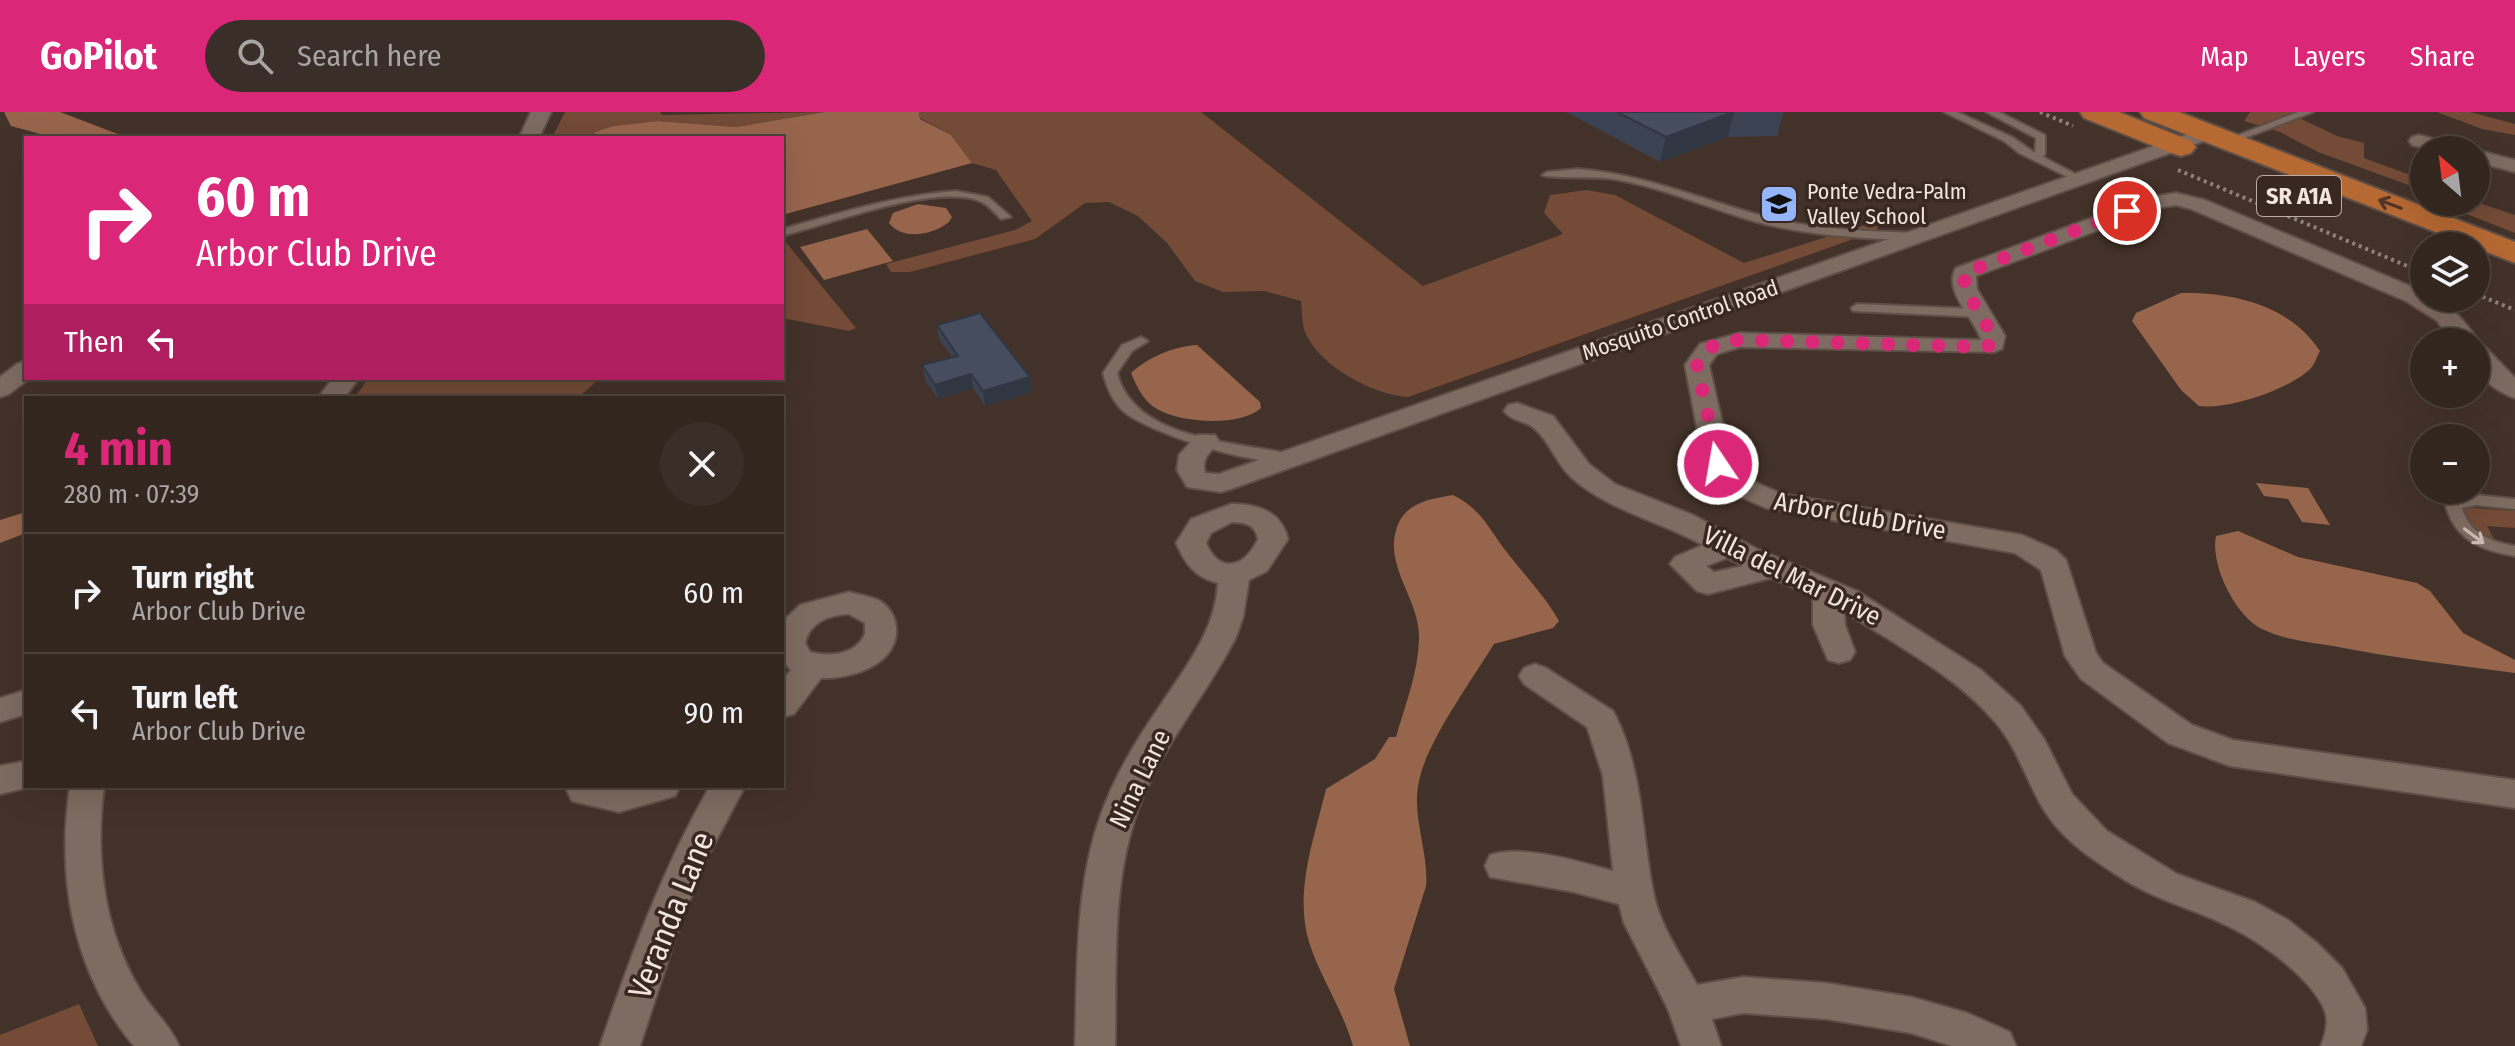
<!DOCTYPE html>
<html lang="en">
<head>
<meta charset="utf-8">
<style>
  body { margin:0; font-family:"Fira Sans Condensed",sans-serif; background:#3a2e28; color:#f1f3f6; height:100vh; display:flex; flex-direction:column; font-size:30px; white-space:nowrap }
  * { box-sizing:border-box; margin:0 }
  p { font-size:26px; color:#a8a5a4 }
  .icon { flex:none; width:44px; height:44px; fill:none; stroke:currentColor; stroke-width:2; stroke-linecap:round; stroke-linejoin:round }
  .map { position:relative; flex:1; overflow:hidden }
  .drawer { position:absolute; left:24px; top:284px; width:760px; height:392px; display:flex; flex-direction:column; background:#32261f; border-radius:0px; box-shadow:0 8px 32px #0002,0 0 0 2px #4d433d }
  .drawer>* { flex:none }
  .top-card { position:absolute; left:24px; top:24px; width:760px; height:244px; border-radius:0px; box-shadow:0 8px 32px #0002,0 0 0 2px #4d433d; background:#db2777; color:#fff; overflow:hidden }
  .needle { width:52px; rotate:332deg }
  .controls { position:absolute; left:2410px; top:24px; display:grid; gap:16px }
  .controls a { display:grid; place-items:center; width:80px; height:80px; border-radius:50%; background:#32261f; box-shadow:0 8px 32px #0002,0 0 0 2px #4d433d; font-size:40px }
  .pin { position:absolute; display:grid; place-items:center; width:68px; height:68px; color:#fff; margin:-34px; border:4px solid #fff; border-radius:50%; box-shadow:0 2px 8px #0007 }
  .me { position:absolute; width:88px; margin:-44px; rotate:348deg; stroke-linejoin:round; filter:drop-shadow(0 0 6px #0008) }
  .turn { display:flex; align-items:center; gap:28px; height:168px; padding:0 40px; font-size:36px }
  .turn .icon { width:104px; height:104px; stroke-width:2.5 }
  .turn b { display:block; font-size:56px; line-height:68px }
  .then { display:flex; align-items:center; height:76px; padding:0 40px; background:#0003; gap:16px; font-size:30px }
  .round { display:grid; place-items:center; flex:none; width:84px; height:84px; border-radius:42px; background:#3a2e28 }
  .summary { display:flex; align-items:center; justify-content:space-between; height:136px; padding:0 40px }
  h1 { font-size:48px; font-weight:700; line-height:60px; color:#db2777 }
  ul { padding:0; list-style:none }
  li { display:flex; align-items:center; gap:24px; height:120px; padding:0 40px; border-top:2px solid #4d433d }
  li div { flex:1 }
  li b { display:block; font-size:30px }
  li em { font-style:normal }
  header { display:flex; align-items:center; gap:48px; box-sizing:border-box; height:112px; padding:0 40px; background:#db2777; color:#fff }
  header strong { font-size:38px }
  nav { display:flex; gap:44px; margin-inline-start:auto; font-size:28px }
  .search { width:560px; height:72px; background:#3a2e28; display:flex; align-items:center; gap:20px; box-sizing:border-box; padding:0 28px; border-radius:44px; color:#a8a5a4; font-size:30px }
  .map>svg:first-child { display:block }
  .green { fill:#734b37 }
  .water { fill:#97654c }
  .lines { fill:none; stroke-linecap:round; stroke-linejoin:round }
  .service-casing { stroke:#5d4f47; stroke-width:4 }
  .minor-casing { stroke:#5d4f47; stroke-width:4 }
  .primary-casing { stroke:#5d4f47; stroke-width:4 }
  .path { stroke:#90817a; stroke-width:4; stroke-dasharray:3 4; stroke-linecap:butt }
  .service { fill:#7e6b61; fill-rule:evenodd }
  .minor { fill:#7e6b61; fill-rule:evenodd }
  .primary { fill:#b76933; fill-rule:evenodd }
  .wall { fill:#3b4251 }
  .shaded-wall { fill:#303642 }
  .building { fill:#454d5e; stroke:#303642; stroke-width:2 }
  .oneway { stroke:#523524 }
  .oneway2 { stroke:#c8bab3 }
  .route { stroke:#db2777; stroke-width:14; stroke-dasharray:0 25.2 }
  .labels { text-anchor:middle; dominant-baseline:central; stroke-width:7; stroke-linejoin:round; paint-order:stroke }
  .far-poi-label { font-size:22px; fill:#f0e5df; stroke:#392820; text-anchor:start }
  .far-street-label { font-size:22px; fill:#f0e5df; stroke:#392820 }
  .shield { fill:#392820; stroke:#b9aca6; stroke-width:2 }
  .shield-label { font-size:24px; font-weight:bold; fill:#f0e5df }
  .street-label { font-size:26px; fill:#f0e5df; stroke:#392820 }
  .near-street-label { font-size:32px; fill:#f0e5df; stroke:#392820 }
</style>
</head>
<body>
<header>
<strong>GoPilot</strong>
<div class="search"><svg class="icon" aria-label="search" viewBox="0 0 24 24"><circle cx="10" cy="10" r="6"/><path d="M15 15l6 6"/></svg>Search here</div>
<nav><a>Map</a><a>Layers</a><a>Share</a></nav>
</header>
<div class="map">
<svg width="2515" height="934" viewBox="0 0 2515 934">
  <rect width="100%" height="100%" fill="#433229"/>
  <g class="green">
    <path d="M565,0H660L662,3L825,0L736,15L658,9L613,14L595,20L593,26H552Z"/>
    <path d="M919,0H1201L1423,174L1563,122L1544,101L1550,83L1587,78L1615,83L1744,151L1868,112L1878,114L1876,119L1408,285C1373,283 1319,254 1305,220C1302,212 1302,198 1301,189L1264,179L1223,180L1195,169L1167,131L1138,104L1109,90L1085,91L1035,127L910,160H891L886,152L1015,118L1032,109L996,58L972,51L951,23L920,6Z"/>
    <path d="M2250,0H2295L2291,2L2337,24L2364,31V46L2424,68V83L2414,75L2318,40L2280,20L2244,9Z"/>
    <path d="M2437,0H2470L2515,12V23L2482,17Z"/>
    <path d="M2436,90H2476L2515,103V121Z"/>
    <path d="M782,128H784L856,216L849,219L782,206Z"/>
    <path d="M369,266H600L578,286H354Z"/>
    <path d="M2460,395L2515,399V416L2487,414L2494,427C2476,426 2469,408 2460,395Z"/>
    <path d="M79,892L98,934H0V923Z"/>
  </g>
  <g class="water">
    <path d="M4,0H60L123,24L173,26H45L44,23L11,14Z"/>
    <path d="M825,0H919L920,7L951,23L972,51L782,103V26H593L595,20L613,14L658,9L736,15Z"/>
    <path d="M918,92L946,96L952,105L949,110C933,123 903,129 889,111L893,101Z"/>
    <path d="M867,117L893,149L824,168L800,135Z"/>
    <path d="M2181,181C2233,180 2290,193 2320,239C2317,244 2315,252 2311,256C2291,277 2227,298 2199,294L2181,278L2132,209L2136,201Z"/>
    <path d="M1197,233L1260,290L1261,296C1241,315 1180,311 1157,297C1143,289 1137,275 1131,261C1147,246 1174,234 1197,233Z"/>
    <path d="M2256,371L2308,376L2330,413L2302,410L2288,387L2264,384Z"/>
    <path d="M1453,383C1484,399 1488,417 1509,443C1526,465 1545,484 1559,509L1553,516L1494,532C1472,568 1427,629 1419,669C1411,704 1429,740 1426,774L1394,877L1410,934H1353C1342,896 1320,865 1309,830C1294,780 1314,727 1326,677L1375,647L1389,625H1396C1405,593 1418,561 1419,528C1421,488 1383,455 1397,415C1406,390 1430,387 1453,383Z"/>
    <path d="M26,400V421L0,431V408Z"/>
    <path d="M2238,419L2298,445L2417,471L2430,479L2463,521L2515,548V561C2454,553 2394,546 2333,534C2310,530 2284,528 2262,517C2235,504 2210,452 2216,424Z"/>
  </g>
  <g class="lines">
    <g class="service-casing">
      <g id="service">
        <path d="M1944,0H1957L2012,25L2035,41L2036,26L1986,0H1999L2045,23V42L2043,45L2085,67L2076,69L2019,41L2004,29Z"/>
        <path d="M2298,0H2313L2232,31L2223,29Z"/>
        <path d="M1578,57C1643,62 1700,87 1763,104C1813,118 1864,119 1916,121L1922,125L1916,129C1861,126 1807,124 1753,109C1706,95 1661,75 1613,67C1598,64 1548,67 1542,63L1547,60Z"/>
        <path d="M956,79L988,85L1011,105L1001,107C994,100 987,91 977,88C931,73 830,112 782,124V117C840,101 897,83 956,79Z"/>
        <path d="M1857,192L1980,197L1986,201L1980,205L1853,199L1851,196Z"/>
        <path d="M1141,225L1148,229L1132,239L1117,261C1135,330 1238,329 1294,343L1296,346L1294,349C1260,356 1150,322 1123,299C1112,289 1107,275 1103,261L1122,233Z"/>
        <path d="M2476,383L2515,387V397L2476,393L2462,396C2469,421 2491,430 2515,434V444C2483,439 2455,428 2446,394L2455,387Z"/>
      </g>
    </g>
    <g class="minor-casing">
      <g id="minor">
        <path d="M531,0H551L539,26H519Z"/>
        <path d="M2208,15L2218,21L2215,25L1231,377L1221,380L1187,375L1177,358L1179,343L1197,323H1215L1219,329C1211,341 1201,345 1205,361L1219,362Z"/>
        <path d="M2419,23L2459,34L2462,38H2430L2412,33L2409,29L2412,25Z"/>
        <path d="M2476,38L2515,48V60L2476,50Z"/>
        <path d="M2176,81L2205,88L2422,179L2424,186C2448,186 2467,212 2479,230L2477,233L2485,235L2515,266V286C2502,282 2483,270 2477,257C2474,250 2476,238 2476,230H2454L2436,208L2406,189L2191,97L2176,93L2157,96L1976,164L1977,177L2005,224L2002,237L1994,240L1740,235L1717,242L1709,253L1731,349L1750,368L1782,382L2022,423L2056,438L2066,448L2096,541L2103,551L2192,613L2233,628L2515,668V696L2230,654L2168,631L2081,567L2065,544L2041,458L2015,441L1766,396L1730,380L1704,352L1685,253L1700,232L1740,221L1981,228C1975,206 1942,179 1956,156L2146,86Z"/>
        <path d="M26,249V266H30L9,282L0,285V265L17,252Z"/>
        <path d="M333,266H359L344,286H318Z"/>
        <path d="M1517,291L1553,304L1589,352L1615,372L1693,403L1757,437L1857,479L1981,558L2020,593L2044,627L2072,682L2107,719L2177,762L2255,790L2288,808L2317,831L2342,856L2365,896L2367,918L2361,934H2321C2325,923 2329,911 2325,899C2312,866 2261,830 2230,815C2195,797 2158,789 2125,768C2095,749 2066,731 2046,701C2027,672 2019,638 1996,611C1956,563 1895,533 1844,499L1845,513L1855,540L1850,548L1839,551L1828,548L1813,513V484L1771,466L1708,482L1697,479L1670,452L1675,445L1703,433C1661,410 1608,398 1572,366C1557,353 1550,330 1535,317C1526,308 1512,310 1504,299L1508,293ZM1727,446L1743,454L1714,460L1706,454Z"/>
        <path d="M1231,392C1258,392 1281,399 1288,427L1267,459L1249,468L1243,505L1236,525C1208,580 1167,628 1143,685C1110,763 1117,851 1115,934H1075C1078,851 1074,765 1107,687C1121,653 1141,621 1162,591C1187,553 1215,519 1218,471C1195,465 1186,453 1176,431L1191,407ZM1232,410C1246,411 1255,412 1258,427C1245,455 1220,463 1206,431L1211,421Z"/>
        <path d="M849,480C858,483 871,484 880,489C889,495 895,504 896,515C899,553 851,567 821,566L794,602L782,605V569L791,558L782,548V510L800,493ZM849,502L865,511V522C856,543 830,545 810,540L805,531C810,510 829,503 849,502Z"/>
        <path d="M1535,552L1546,556L1613,599C1643,655 1641,718 1653,779C1659,813 1681,843 1697,873L1743,865L1826,871L1911,885L1967,901L2010,920L2016,934H1952L1911,921L1826,907L1743,901L1712,907L1721,934H1681L1668,897L1624,811L1619,792L1574,780L1490,765L1485,754L1490,743C1522,732 1580,750 1613,759L1603,664L1587,615L1524,572L1519,564L1524,556Z"/>
        <path d="M26,578V602L0,610V586Z"/>
        <path d="M26,649V674H34L0,682V654Z"/>
        <path d="M70,674H104C95,745 103,816 140,878C152,898 170,913 179,934H134C73,861 56,766 70,674Z"/>
        <path d="M565,674H680L675,684L619,700L572,689Z"/>
        <path d="M710,674H745L709,742L680,811L640,934H600C632,841 661,760 710,674Z"/>
      </g>
    </g>
    <g class="primary-casing">
      <g id="primary">
        <path d="M2080,0H2119L2191,29L2196,35L2191,41L2181,44L2171,41L2084,6Z"/>
        <path d="M2140,0H2179L2515,130V151L2144,6Z"/>
      </g>
    </g>
    <g class="path">
      <path d="M2040,0L2073,14"/>
      <path d="M2178,58L2424,161"/>
      <path d="M2476,182L2515,198"/>
    </g>
    <use href="#service" class="service"/>
    <use href="#minor" class="minor"/>
    <use href="#primary" class="primary"/>
  </g>
  <g class="wall">
    <path d="M1566,0H1784L1777,24L1728,25L1660,50Z"/>
    <path d="M937,213L1030,265L1032,280L985,294L973,276L938,287L925,268L922,253L952,245L939,227Z"/>
  </g>
  <g class="shaded-wall">
    <path d="M1734,0L1728,25L1660,50L1666,25Z"/>
    <path d="M971,262L973,276L938,287L935,273Z"/>
    <path d="M1030,265L1032,280L985,294L983,279Z"/>
  </g>
  <g class="building">
    <path d="M1617,0H1733L1666,25Z"/>
    <path d="M980,201L1030,265L983,279L971,262L935,273L922,253L958,244L937,213Z"/>
  </g>
  <defs><path id="oneway-shaft" d="M-6 0H5M1.5-3L5.5 0L1.5 3" fill="none" stroke-width="1.6" stroke-linecap="round" stroke-linejoin="round" transform="scale(2)"/></defs>
  <use class="oneway" href="#oneway-shaft" transform="translate(2390 92) rotate(-159)"/>
  <use class="oneway2" href="#oneway-shaft" transform="translate(2474 424) rotate(37)"/>
  <g class="lines">
    <path class="route" d="M1718,352L1697,253C1703,233 1722,230 1740,228L1985,235L1993,232V224L1965,177L1964,161L2127,99"/>
  </g>
  <defs>
    <g id="school-square" transform="scale(2)"><rect x="-9" y="-9" width="18" height="18" rx="4" fill="#95b6fd" stroke="#392820"/><path d="M0-5L7-2L0 1L-7-2ZM-4 1L0 2.5L4 1V4Q0 6-4 4Z" fill="#111"/></g>
  </defs>
  <g fill-rule="evenodd">
    <use href="#school-square" x="1779" y="92"/>
  </g>
  <g class="labels">
    <g class="far-poi-label">
      <text x="1807" y="79">Ponte Vedra-Palm<tspan x="1807" dy="25">Valley School</tspan></text>
    </g>
    <g class="far-street-label">
      <text transform="translate(1680 208) rotate(-19)">Mosquito Control Road</text>
    </g>
    <rect class="shield" x="2257" y="64" width="84" height="40" rx="6"/>
    <g class="shield-label">
      <text x="2299" y="84">SR A1A</text>
    </g>
    <g class="street-label">
      <text transform="translate(1860 404) rotate(10)">Arbor Club Drive</text>
      <text transform="translate(1792 464) rotate(26)">Villa del Mar Drive</text>
      <text transform="translate(1140 667) rotate(-64)">Nina Lane</text>
    </g>
    <g class="near-street-label">
      <text transform="translate(671 803) rotate(-68)">Veranda Lane</text>
    </g>
  </g>
</svg>
<div class="controls">
<a><svg class="needle" viewBox="-14 -14 28 28"><path d="M0-13l5 13h-10z" fill="#e53935"/><path d="M0 13l5-13h-10z" fill="#a8a5a4"/></svg></a>
<a><svg class="icon" aria-label="layers" viewBox="0 0 24 24"><path d="M12 4l9 5-9 5-9-5zM3 14l9 5 9-5"/></svg></a>
<a>+</a>
<a>−</a>
</div>
<div class="pin" style="left:2127px;top:99px;background:#d93025"><svg class="icon" aria-label="arrive" viewBox="0 0 24 24"><path d="M6 21V4h12l-3 4 3 4H6"/></svg></div>
<svg class="me" style="left:1718px;top:352px" viewBox="-20 -20 40 40"><circle r="17" fill="#db2777" stroke="#fff" stroke-width="3"/><path d="M0-11L8 9 0 5-8 9z" fill="#fff"/></svg>
<div class="top-card">
<div class="turn"><svg class="icon" aria-label="right" viewBox="0 0 24 24"><path d="M7 20v-9h11M14 6l5 5-5 5"/></svg><div><b>60 m</b>Arbor Club Drive</div></div>
<div class="then">Then<svg class="icon" aria-label="left" viewBox="0 0 24 24"><path d="M17 20v-9H6M10 6l-5 5 5 5"/></svg></div>
</div>
<section class="drawer">
<div class="summary"><div><h1>4 min</h1><p>280 m · 07:39</p></div><a class="round"><svg class="icon" aria-label="close" viewBox="0 0 24 24"><path d="M6 6l12 12M18 6L6 18"/></svg></a></div>
<ul>
<li><svg class="icon" aria-label="right" viewBox="0 0 24 24"><path d="M7 20v-9h11M14 6l5 5-5 5"/></svg><div><b>Turn right</b><p>Arbor Club Drive</p></div><em>60 m</em></li>
<li><svg class="icon" aria-label="left" viewBox="0 0 24 24"><path d="M17 20v-9H6M10 6l-5 5 5 5"/></svg><div><b>Turn left</b><p>Arbor Club Drive</p></div><em>90 m</em></li>
</ul>
</section>
</div>
</body>
</html>
